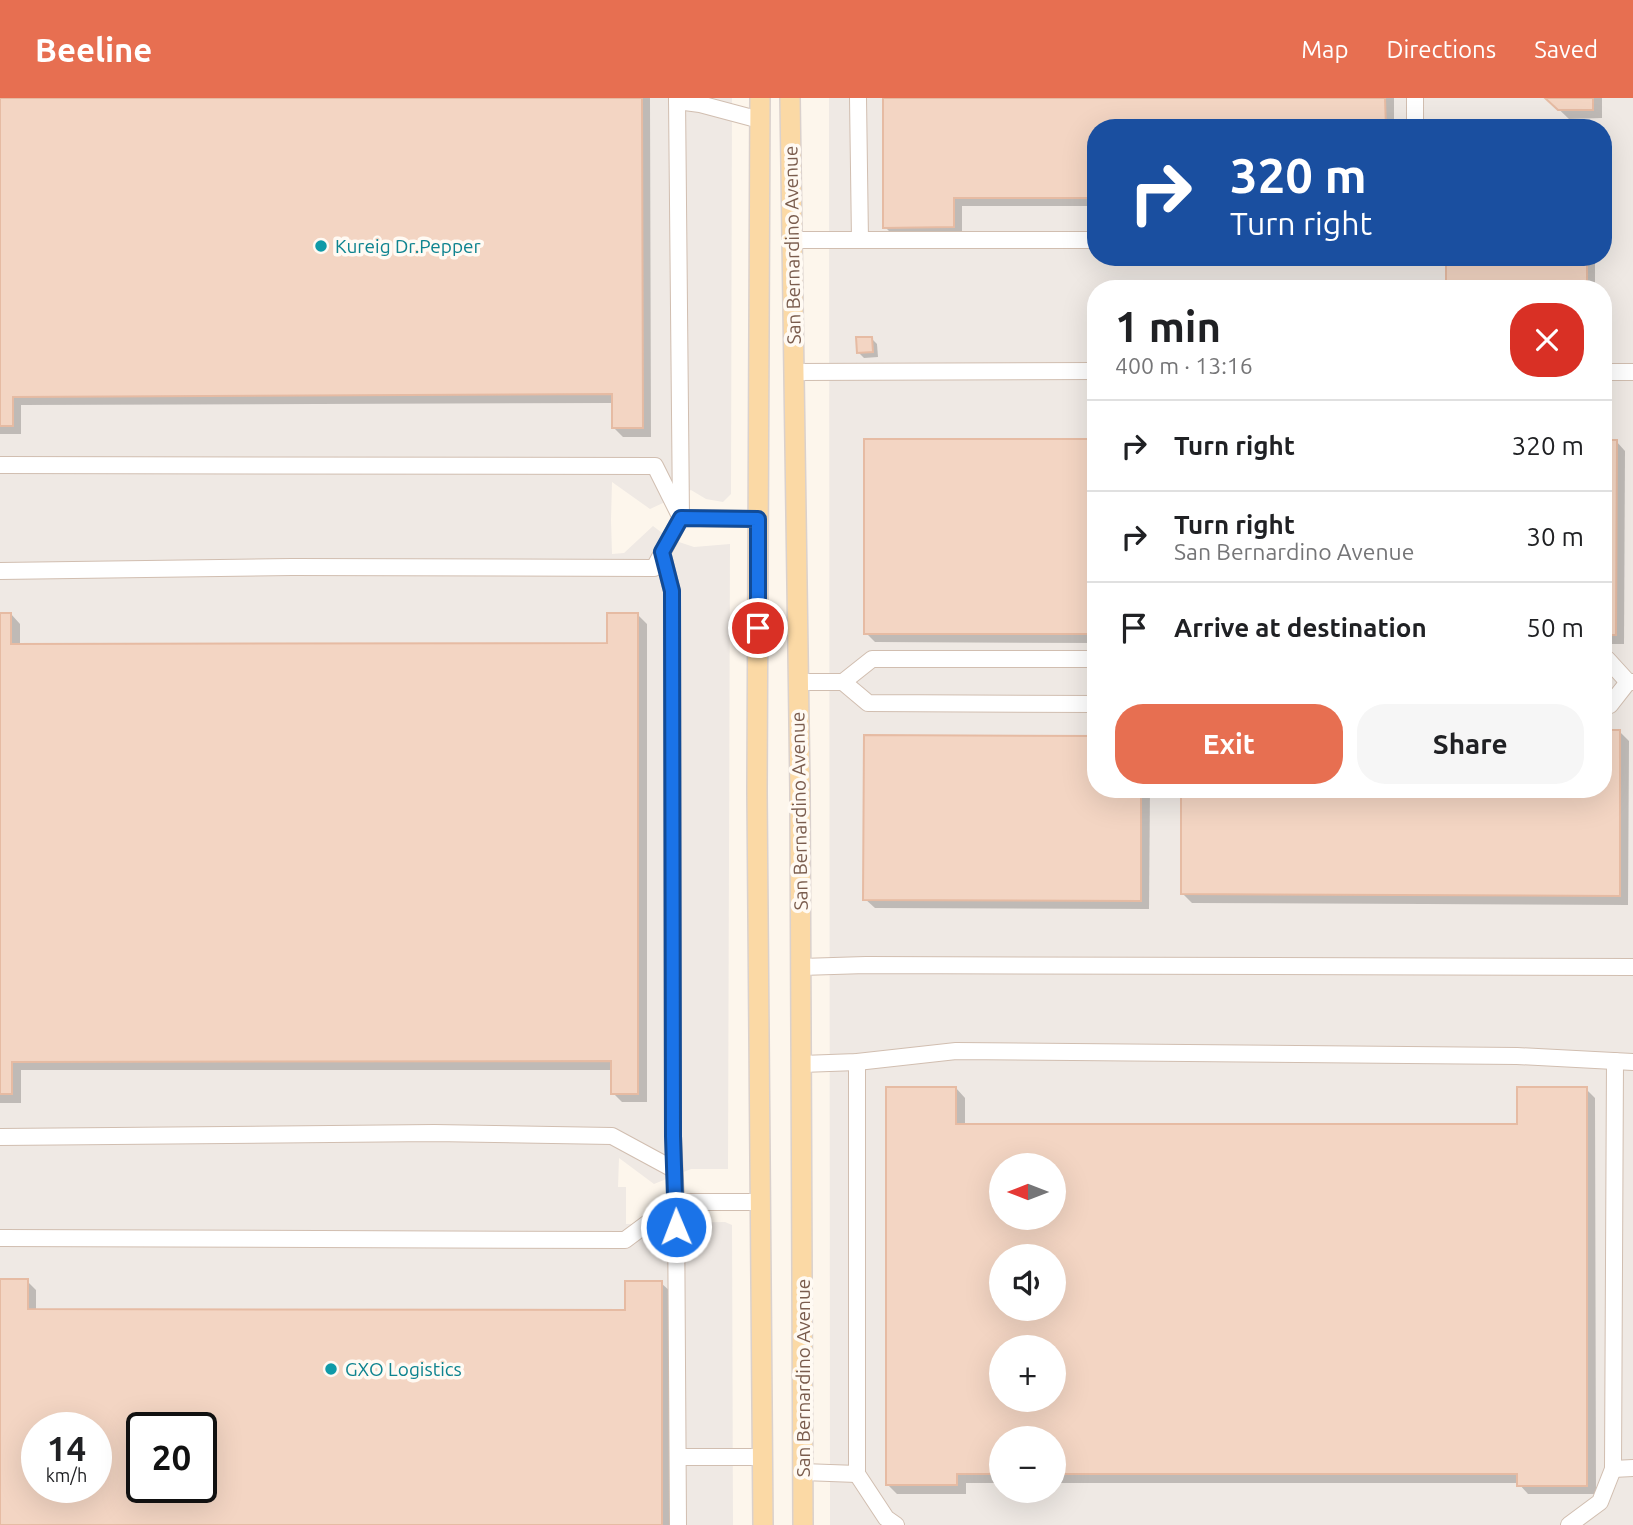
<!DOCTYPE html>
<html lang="en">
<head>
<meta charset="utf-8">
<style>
  body { margin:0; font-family:Ubuntu,sans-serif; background:#f6f6f6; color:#202124; height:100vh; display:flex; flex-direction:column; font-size:26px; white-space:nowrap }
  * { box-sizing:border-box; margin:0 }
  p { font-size:23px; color:#757577 }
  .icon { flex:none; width:38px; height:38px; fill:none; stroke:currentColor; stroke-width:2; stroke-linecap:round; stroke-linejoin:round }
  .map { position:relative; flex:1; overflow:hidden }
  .side { position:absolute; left:1087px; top:182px; width:525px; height:518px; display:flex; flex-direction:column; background:#fff; border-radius:28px; box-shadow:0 7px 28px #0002 }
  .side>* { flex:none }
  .hud { position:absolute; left:1087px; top:21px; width:525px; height:147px; border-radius:28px; box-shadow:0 7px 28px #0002; background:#1a4fa0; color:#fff; overflow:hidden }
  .needle { width:46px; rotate:270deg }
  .tools { position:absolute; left:989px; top:1055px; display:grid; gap:14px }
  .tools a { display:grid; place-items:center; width:77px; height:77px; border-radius:50%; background:#fff; box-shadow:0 7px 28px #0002; font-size:35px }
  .speed { position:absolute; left:21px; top:1314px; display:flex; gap:14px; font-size:35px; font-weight:700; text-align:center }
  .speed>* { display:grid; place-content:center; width:91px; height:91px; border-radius:50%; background:#fff; box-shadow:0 7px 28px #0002; line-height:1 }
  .speed small { font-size:18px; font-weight:400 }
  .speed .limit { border:4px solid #111; border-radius:10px; background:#fff; color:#111 }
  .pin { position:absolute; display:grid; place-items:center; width:60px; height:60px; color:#fff; margin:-30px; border:4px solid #fff; border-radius:50%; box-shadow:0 2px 7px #0007 }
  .me { position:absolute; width:77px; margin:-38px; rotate:359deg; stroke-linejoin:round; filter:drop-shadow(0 0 5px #0008) }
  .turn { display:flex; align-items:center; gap:24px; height:147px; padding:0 28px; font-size:32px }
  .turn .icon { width:91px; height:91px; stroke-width:2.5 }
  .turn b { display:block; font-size:49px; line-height:60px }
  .round { display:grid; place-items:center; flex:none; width:74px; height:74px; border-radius:28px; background:#f6f6f6 }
  .head { display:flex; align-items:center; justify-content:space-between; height:119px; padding:0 28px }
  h1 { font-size:42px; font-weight:700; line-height:52px }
  .cta { display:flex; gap:14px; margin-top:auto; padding:14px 28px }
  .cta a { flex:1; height:80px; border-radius:28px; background:#e76f51; color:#fff; font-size:28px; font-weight:700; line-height:80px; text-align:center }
  .cta a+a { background:#f6f6f6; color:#202124 }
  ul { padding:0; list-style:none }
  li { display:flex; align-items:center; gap:21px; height:91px; padding:0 28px; border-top:2px solid #e0e0e0 }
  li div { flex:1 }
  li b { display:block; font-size:26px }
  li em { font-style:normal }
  header { display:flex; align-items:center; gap:42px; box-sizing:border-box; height:98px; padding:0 35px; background:#e76f51; color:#fff }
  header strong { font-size:33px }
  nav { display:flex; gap:38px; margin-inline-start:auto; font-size:24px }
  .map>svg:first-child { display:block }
  .industrial { fill:#efe9e4; fill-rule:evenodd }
  .shadow { fill:#0003; fill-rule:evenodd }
  .building { fill:#f3d5c3; stroke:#e6bba3; stroke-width:2; fill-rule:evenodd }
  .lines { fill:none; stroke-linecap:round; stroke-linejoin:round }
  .minor-casing { stroke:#d1beb0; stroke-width:18 }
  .major-casing { stroke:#dad1cd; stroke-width:22 }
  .minor { stroke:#fff; stroke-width:16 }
  .major { stroke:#fbd9a5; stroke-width:19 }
  .route-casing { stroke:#114b97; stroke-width:18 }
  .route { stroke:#1a73e8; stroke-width:12 }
  .culture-dot { fill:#0f9aa8; stroke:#fffaf3; stroke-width:2.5 }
  .labels { text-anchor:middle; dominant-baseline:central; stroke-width:7; stroke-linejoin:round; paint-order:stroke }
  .street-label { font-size:19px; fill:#7a5c4d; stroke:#fffaf3 }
  .culture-label { font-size:19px; fill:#0d838f; stroke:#fffaf3; text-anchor:start }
</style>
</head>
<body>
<header>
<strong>Beeline</strong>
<nav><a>Map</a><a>Directions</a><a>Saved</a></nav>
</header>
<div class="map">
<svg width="1633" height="1427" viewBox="0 0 1633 1427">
  <rect width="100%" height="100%" fill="#fdf6ec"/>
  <g class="industrial">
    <path d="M0,0H732L731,396L723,404L706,401L691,392L650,411L612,384L611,422L612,456L624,455L653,428L670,441L694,449L730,446L728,1071H691L654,1086L619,1060L618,1089H626V1126L725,1124L732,1127L733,1427H0ZM37,1330H96V1390H37ZM142,1330H201V1390H142Z"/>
    <path d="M829,0H1633V1427H830ZM1096,30H1603V159H1096ZM1096,191H1603V691H1096ZM1001,1068H1054V1120H1001ZM1001,1158H1054V1211H1001ZM1001,1250H1054V1302H1001ZM1001,1340H1054V1393H1001Z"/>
  </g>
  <g class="shadow">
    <path d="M0,0H650L651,339H623L614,330V305L21,307V336H0Z"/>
    <path d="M885,0H1394V30H1096V108H962V137L894,138L885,129Z"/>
    <path d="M1547,0H1602V20L1569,21Z"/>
    <rect x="1447" y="159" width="148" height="32"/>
    <path d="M871,240L877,246L878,259L864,260L858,254Z"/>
    <path d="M1096,343V545L875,544L866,535Z"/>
    <path d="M1603,343H1616L1625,353L1624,546H1603Z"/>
    <path d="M0,516H11L20,526V547H609L637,516L647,526V1004H622L613,995V972H21V1005H0Z"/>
    <path d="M1603,634H1620L1629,643L1628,807L1192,805L1183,796L1603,691Z"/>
    <path d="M1096,691H1150L1149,811L875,810L865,801Z"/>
    <path d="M956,990L965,1000V1028H1518L1586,991L1595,1000L1596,1396H1528L1518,1385H1054V1340H1001V1385H966V1396H897L888,1387ZM1001,1068H1054V1120H1001ZM1001,1158H1054V1211H1001ZM1001,1250H1054V1302H1001Z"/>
    <path d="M0,1183H27L36,1192V1213L627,1214L661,1185L671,1194V1427H0ZM37,1330H96V1390H37ZM142,1330H201V1390H142Z"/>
  </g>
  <g class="building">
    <path d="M0,0H642L643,330H612V296L13,299V328H0Z"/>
    <path d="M883,0H1385L1386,30H1096V100H954V129L883,130Z"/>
    <path d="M1545,0H1593V12H1558Z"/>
    <rect x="1446" y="159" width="141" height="32"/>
    <path d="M856,239H872L873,254L857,255Z"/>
    <rect x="864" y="341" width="232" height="195"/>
    <path d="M1603,342H1617L1616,537H1603Z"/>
    <path d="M0,515H11V546L607,545V515H638V996H611V963L12,964V996H0Z"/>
    <path d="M1603,632H1620V798L1181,796V691H1603Z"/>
    <path d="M864,637L1096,638V691H1141V803L863,802Z"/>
    <path d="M886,989H956V1026H1517V989H1587V1388H1517V1376H1054V1340H1001V1376H957V1387H886ZM1001,1068H1054V1120H1001ZM1001,1158H1054V1211H1001ZM1001,1250H1054V1302H1001Z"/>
    <path d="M0,1181H28V1211L625,1212V1183H662V1427H0ZM37,1330H96V1390H37ZM142,1330H201V1390H142Z"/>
  </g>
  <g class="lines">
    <g class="minor-casing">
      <g id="minor">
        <path d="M858,0L860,142"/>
        <path d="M677,3L700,6L760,22"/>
        <path d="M1415,30V0"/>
        <path d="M791,142H1096"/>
        <path d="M794,274L1096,273"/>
        <path d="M1603,274H1633"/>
        <path d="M0,367L655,368L680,418"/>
        <path d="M681,420L758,421"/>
        <path d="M662,454L672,493L673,1038L676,1104L678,1427"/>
        <path d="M0,473L292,469L654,470L681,420L677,0"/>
        <path d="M1603,561H1607L1628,584"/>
        <path d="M798,584H843L868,605L1096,606"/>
        <path d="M843,584L872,561H1096"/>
        <path d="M1603,607H1610L1628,584H1633"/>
        <path d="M801,869L866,867L1633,869"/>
        <path d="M1615,963L1613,1371L1633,1370"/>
        <path d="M857,964V1376L886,1420L896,1427"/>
        <path d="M802,966L857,964L956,953L1517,958L1633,964"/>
        <path d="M0,1039L434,1035L612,1038L673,1071"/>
        <path d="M0,1140L625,1142L676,1104H761"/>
        <path d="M678,1359H762"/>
        <path d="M803,1374L857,1376"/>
        <path d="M1569,1427L1600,1404L1613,1371"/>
      </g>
    </g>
    <g class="major-casing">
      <g id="major">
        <path d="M760,0L757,694L763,1427"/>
        <path d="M790,0L800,693L803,1427"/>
      </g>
    </g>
    <use href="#minor" class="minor"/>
    <use href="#major" class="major"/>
  </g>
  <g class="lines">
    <g class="route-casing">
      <path id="route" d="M676,1129L673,1038L672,493L662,454L681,420L758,421V530"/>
    </g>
    <use href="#route" class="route"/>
  </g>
  <g class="culture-dot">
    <circle cx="321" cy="148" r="7"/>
    <circle cx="331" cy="1271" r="7"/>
  </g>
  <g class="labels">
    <g class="street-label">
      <text transform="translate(792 147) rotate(-91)">San Bernardino Avenue</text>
      <text transform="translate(799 713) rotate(-91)">San Bernardino Avenue</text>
      <text transform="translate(803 1280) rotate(-90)">San Bernardino Avenue</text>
    </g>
    <g class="culture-label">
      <text x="335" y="148">Kureig Dr.Pepper</text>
      <text x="345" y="1271">GXO Logistics</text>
    </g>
  </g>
</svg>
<div class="tools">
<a><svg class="needle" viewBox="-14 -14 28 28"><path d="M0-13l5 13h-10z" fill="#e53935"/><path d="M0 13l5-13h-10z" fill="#757577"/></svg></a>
<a><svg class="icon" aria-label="sound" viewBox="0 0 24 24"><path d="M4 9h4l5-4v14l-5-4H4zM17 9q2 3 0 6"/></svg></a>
<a>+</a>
<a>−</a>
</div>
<div class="speed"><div>14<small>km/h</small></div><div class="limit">20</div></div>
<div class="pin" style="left:758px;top:530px;background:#d93025"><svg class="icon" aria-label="arrive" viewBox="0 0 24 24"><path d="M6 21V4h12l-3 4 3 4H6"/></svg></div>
<svg class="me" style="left:676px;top:1129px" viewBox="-20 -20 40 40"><circle r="17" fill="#1a73e8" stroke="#fff" stroke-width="3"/><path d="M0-11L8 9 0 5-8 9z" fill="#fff"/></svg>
<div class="hud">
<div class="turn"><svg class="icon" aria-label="right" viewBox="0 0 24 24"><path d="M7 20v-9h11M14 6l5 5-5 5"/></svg><div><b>320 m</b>Turn right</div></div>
</div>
<section class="side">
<div class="head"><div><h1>1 min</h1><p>400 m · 13:16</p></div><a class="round" style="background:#d93025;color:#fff"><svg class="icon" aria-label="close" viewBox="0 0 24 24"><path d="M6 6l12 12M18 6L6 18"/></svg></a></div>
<ul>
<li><svg class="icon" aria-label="right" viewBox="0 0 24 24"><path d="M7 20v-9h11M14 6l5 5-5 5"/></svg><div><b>Turn right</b></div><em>320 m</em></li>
<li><svg class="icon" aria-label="right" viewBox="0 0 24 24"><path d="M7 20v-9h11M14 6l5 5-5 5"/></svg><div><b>Turn right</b><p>San Bernardino Avenue</p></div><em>30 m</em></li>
<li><svg class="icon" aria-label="arrive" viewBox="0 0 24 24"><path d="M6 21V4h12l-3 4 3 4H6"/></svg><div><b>Arrive at destination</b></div><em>50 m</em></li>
</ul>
<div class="cta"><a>Exit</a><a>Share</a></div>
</section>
</div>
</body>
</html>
